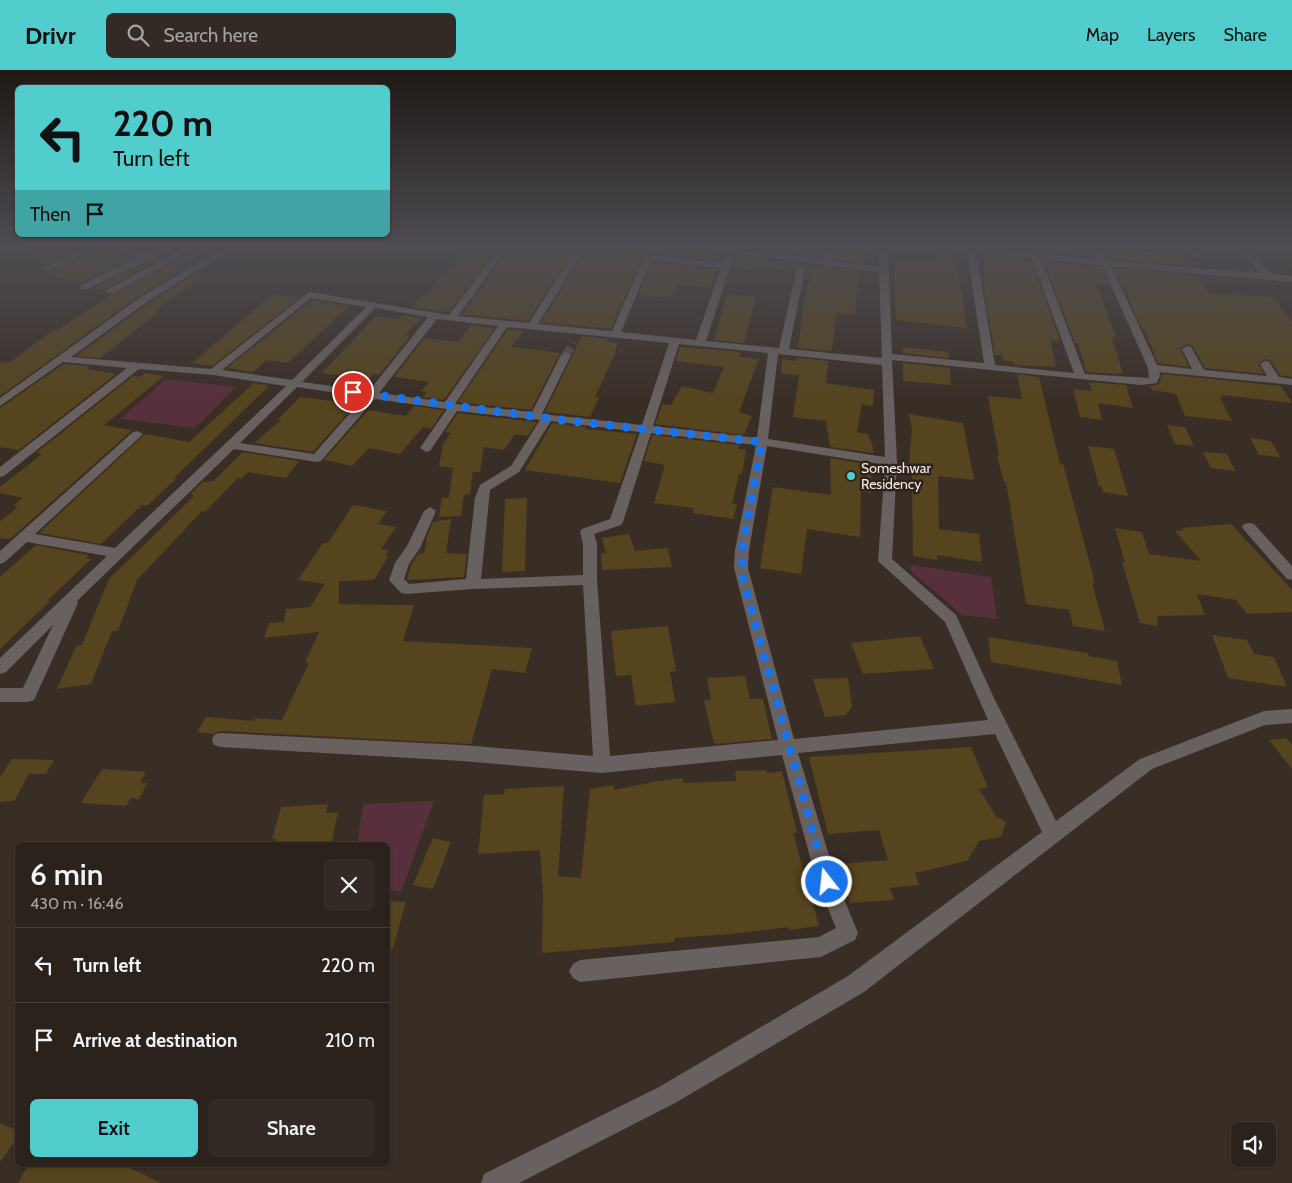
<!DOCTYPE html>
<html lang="en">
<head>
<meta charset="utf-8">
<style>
  body { margin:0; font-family:Cabin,sans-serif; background:#332a25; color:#f1f3f6; height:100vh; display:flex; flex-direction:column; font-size:19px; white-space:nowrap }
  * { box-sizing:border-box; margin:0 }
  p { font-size:16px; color:#a6a4a3 }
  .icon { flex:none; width:28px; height:28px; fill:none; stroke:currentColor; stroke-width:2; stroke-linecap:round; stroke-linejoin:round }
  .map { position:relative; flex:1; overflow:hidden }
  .sheet { position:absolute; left:15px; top:772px; width:375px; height:325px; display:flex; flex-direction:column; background:#2b221c; border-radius:8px; box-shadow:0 1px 4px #0004,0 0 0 1px #473f3b }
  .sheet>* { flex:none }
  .top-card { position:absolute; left:15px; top:15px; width:375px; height:152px; border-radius:8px; box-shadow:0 1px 4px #0004,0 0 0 1px #473f3b; background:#52cdce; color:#111; overflow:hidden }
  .controls { position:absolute; left:1231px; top:1052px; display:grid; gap:10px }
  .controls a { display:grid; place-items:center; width:45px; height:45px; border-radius:8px; background:#2b221c; box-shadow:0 1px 4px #0004,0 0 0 1px #473f3b; font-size:25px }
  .pin { position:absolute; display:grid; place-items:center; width:42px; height:42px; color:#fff; margin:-21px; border:2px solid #fff; border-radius:50%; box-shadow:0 1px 5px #0007 }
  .me { position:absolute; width:55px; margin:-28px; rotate:344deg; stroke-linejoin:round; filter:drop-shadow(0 0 4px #0008) }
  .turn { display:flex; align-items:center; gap:18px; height:105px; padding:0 15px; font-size:22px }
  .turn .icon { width:65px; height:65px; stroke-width:2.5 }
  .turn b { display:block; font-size:35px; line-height:42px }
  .then { display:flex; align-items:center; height:48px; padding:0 15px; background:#0003; gap:10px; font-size:19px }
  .round { display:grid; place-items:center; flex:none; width:52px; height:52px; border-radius:8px; background:#332a25 }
  .headline { display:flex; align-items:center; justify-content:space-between; height:85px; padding:0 15px }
  h1 { font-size:30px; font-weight:600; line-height:38px }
  .primary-button { display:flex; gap:10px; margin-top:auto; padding:10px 15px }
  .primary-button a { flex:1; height:58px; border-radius:8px; background:#52cdce; color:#111; font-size:20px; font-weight:600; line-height:58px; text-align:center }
  .primary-button a+a { background:#332a25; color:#f1f3f6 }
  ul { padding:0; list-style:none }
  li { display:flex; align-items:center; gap:15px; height:75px; padding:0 15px; border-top:1px solid #473f3b }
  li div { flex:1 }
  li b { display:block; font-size:19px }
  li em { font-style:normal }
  header { display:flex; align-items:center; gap:30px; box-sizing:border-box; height:70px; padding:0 25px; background:#52cdce; color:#111 }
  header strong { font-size:24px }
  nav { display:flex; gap:28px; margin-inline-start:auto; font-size:18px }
  .search { width:350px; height:45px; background:#332a25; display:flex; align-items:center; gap:12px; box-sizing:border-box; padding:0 18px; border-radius:8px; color:#a6a4a3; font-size:19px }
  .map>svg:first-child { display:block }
  .green { fill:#57303b }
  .building { fill:#55441d }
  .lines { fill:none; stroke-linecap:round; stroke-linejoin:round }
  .minor-tunnel { stroke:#554a43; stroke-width:9; stroke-dasharray:9 5; stroke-linecap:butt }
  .minor { fill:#696160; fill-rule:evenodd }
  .route { stroke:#1a73e8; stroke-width:9; stroke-dasharray:0 16.2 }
  .poi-dot { fill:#52cdce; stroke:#2f241c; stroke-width:2 }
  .labels { text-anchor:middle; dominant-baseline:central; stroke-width:5; stroke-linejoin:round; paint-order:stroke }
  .poi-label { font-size:14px; fill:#f2ebe6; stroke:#2f241c; text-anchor:start }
</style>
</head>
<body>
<header>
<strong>Drivr</strong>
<div class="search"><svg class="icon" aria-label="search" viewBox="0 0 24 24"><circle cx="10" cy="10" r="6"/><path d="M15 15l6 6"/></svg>Search here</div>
<nav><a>Map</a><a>Layers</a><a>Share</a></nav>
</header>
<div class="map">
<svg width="1292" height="1113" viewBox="0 0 1292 1113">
  <rect width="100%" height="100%" fill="#392e26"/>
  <g class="green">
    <path d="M166,309L236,317L195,358L120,349Z"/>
    <path d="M911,495L991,507L997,549L962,545L911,501Z"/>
    <path d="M434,731L401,822L388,820V775H357L363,734Z"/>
  </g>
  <g class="building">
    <path d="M57,176H85L50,193L30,189Z"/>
    <path d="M101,176H103L106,180L135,186L81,213L46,205Z"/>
    <path d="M172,176H184L104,220L94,218L155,189Z"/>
    <path d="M200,176H216L174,199L182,200L140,225L0,326V292L9,293L52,261L57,260L111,225Z"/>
    <path d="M514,176H577L528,251L462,244L508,181Z"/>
    <path d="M583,176H668L683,178V176H688L694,180L726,184L722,191L644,183L611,259L541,252L586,180Z"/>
    <path d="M727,176H825L822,188Z"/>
    <path d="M837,176H868L864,191L860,193L833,189Z"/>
    <path d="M1007,176H1091L1096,188L1007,178Z"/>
    <path d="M1103,176H1139L1145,187L1153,186L1154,182L1151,176H1178L1191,196L1109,189Z"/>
    <path d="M468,178L496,180L449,242L412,237L419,229H421Z"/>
    <path d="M936,178L955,181L967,258L896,250L894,190H937Z"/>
    <path d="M732,185L800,194L794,201L757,196V200L732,198L735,189Z"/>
    <path d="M985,185L1031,190L1060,271L1050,270L1056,297L1015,295L1014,292L1003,290L1002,285H995L984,221Z"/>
    <path d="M1044,191L1101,197L1109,214L1096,213L1116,266L1112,268L1123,304L1086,302L1078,273H1075Z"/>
    <path d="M652,192L716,199L710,217L677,214L671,228L638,225Z"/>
    <path d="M803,194L859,201L855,245L836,243L832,281L798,278L804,232L811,204L806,203L807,198Z"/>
    <path d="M1114,198L1198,206L1209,223L1273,227L1292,252V307L1280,305L1271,291L1265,289L1258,294L1264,304L1205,298L1193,276L1187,274L1180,278L1189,297L1158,293L1145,261L1143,260L1134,242L1125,216L1122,215Z"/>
    <path d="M197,203L207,205L156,239L161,240L100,288L76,286L149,233Z"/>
    <path d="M273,224L299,228L212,296L192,293Z"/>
    <path d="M727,224L756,227L744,273L714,270Z"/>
    <path d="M312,230L349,236L288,293L267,290L253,302L227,298Z"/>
    <path d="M404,245L421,248L405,265L410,266L379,305L374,304L369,310L322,303L376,246L399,249Z"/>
    <path d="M471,255L495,258L444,330L422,327L427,322L421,321L429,312L394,307L425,268L458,272Z"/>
    <path d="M508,259L524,261L511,277L560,283L531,340L458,332Z"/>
    <path d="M582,266L608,269L607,271L617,273L615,284L595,327H599L590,347L545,342Z"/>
    <path d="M680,277L741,282L740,287L759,289L739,342L752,346L744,365L655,354L662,335L664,334L671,335L682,316L713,323L724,297L676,291Z"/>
    <path d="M903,277L948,282L949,288L903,283Z"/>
    <path d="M797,288L828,291L826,313L874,320L873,336L862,334L857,362L868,364L873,377V383L830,377L826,351L793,347L799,305L781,304L782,289L796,291Z"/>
    <path d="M903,293L950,298L951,315L903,311Z"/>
    <path d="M64,294L89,296L87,299L116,304L19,380L0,377V338Z"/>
    <path d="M145,303L164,306L104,355L131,360L130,362L10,469L0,468V451L18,437L13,436L23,428L0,423V417L42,384L36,383L133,306L140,307Z"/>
    <path d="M1017,304L1039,307L1060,394H1063L1095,513H1092L1105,561L1073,556L1069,540L1026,534L1006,412H1004L997,386H999L988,326L1022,329Z"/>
    <path d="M1162,304L1281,316L1292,333L1222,325L1223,327H1220L1232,351L1185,346L1176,324L1152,320L1150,316L1159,314Z"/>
    <path d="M1089,312L1126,315L1133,338L1098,333L1102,350L1080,347L1073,319L1092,321Z"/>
    <path d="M254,313L266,315L268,317L174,408H177L147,436L142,435L101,474L39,463L145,364L189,372Z"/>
    <path d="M300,327L350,333L346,337L352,338L313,382L254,373L281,350L278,349Z"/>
    <path d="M414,336L444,340L431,359L423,357L400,384L369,378L352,396L324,390L368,340L406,346Z"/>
    <path d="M458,343L537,352L528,366L515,364L504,380L484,377L480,402H473L470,424L464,425L461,446L439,447L442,428H449L453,398L439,396L443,374L451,363L445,362Z"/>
    <path d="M909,344L963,353L974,410L938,406L939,459L979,464L982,492L937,485V490L913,486L912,403L908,402L912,359Z"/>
    <path d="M552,353L586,357L585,359L637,364L620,413L525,400Z"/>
    <path d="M1167,355L1185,357L1194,376L1175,374Z"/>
    <path d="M652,365L740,375L738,379L746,380L742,404H739L732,434H737L733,449L693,443L694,438L654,433L665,395L644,391Z"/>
    <path d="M1250,368L1271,371L1280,387L1259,385Z"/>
    <path d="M1088,376L1114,379L1128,426L1103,422L1102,416H1099Z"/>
    <path d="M243,382L299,391L286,408L248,402L241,409L238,408L205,442L202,441L137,510L118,561H112L91,614L57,619L76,576L82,575L109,509L194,426L191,423L203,412L214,411Z"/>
    <path d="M1203,382L1227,384L1235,401L1211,398Z"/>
    <path d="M830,388L872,395L871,423L861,421L860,467L807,459L801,504L760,498L773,417L831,425Z"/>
    <path d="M527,428L525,501L502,502L505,429Z"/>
    <path d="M353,435L387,441L378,454L396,457L381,479L389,480L385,486L389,485L374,510L339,511V534L414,535L403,571L532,578L525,603L492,599L471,674L220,661L213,664L197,662L206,647L254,651L255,648L282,650L309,593H305L319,562L264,568L269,553L284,552L286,539L310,537L325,514L298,510L323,473H328Z"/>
    <path d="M451,449L446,483L467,484L464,507L407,510L411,495L418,484L424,483L427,467L433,452Z"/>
    <path d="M1231,454L1292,520V542L1247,544L1236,530L1197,524L1205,545L1158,546L1157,556L1140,553L1122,492L1125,493L1115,458L1142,462L1149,484L1201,491L1175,461L1184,460L1182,458Z"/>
    <path d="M629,464L635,481L668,478L672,497L602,500L601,483H606L602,468Z"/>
    <path d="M36,475L89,485L86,488L91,489L47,531H50L0,579V507Z"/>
    <path d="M668,556L676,601L670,602L675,632L636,636L631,605L616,606L611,561Z"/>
    <path d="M1212,565L1247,570L1254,584L1274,587L1287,617L1228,608Z"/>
    <path d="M920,566L934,599L863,604L851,573Z"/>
    <path d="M988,567L1088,583L1089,586L1117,591L1122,615L991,592Z"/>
    <path d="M745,606L750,629H763L772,669L714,674L704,630H711L707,608Z"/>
    <path d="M848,608L852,637L845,645L825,647L813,609Z"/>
    <path d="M1286,668L1292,675V699L1269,670Z"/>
    <path d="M971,677L988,718L979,719L996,746L1006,752L1001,767L979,771L967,791L915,803L919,815L890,818L894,830L850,833L839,794L888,790L879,760L828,764L809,687Z"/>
    <path d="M12,689L54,690L46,704H29L14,731L0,732V707Z"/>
    <path d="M102,699L146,702L140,713H147L139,729L131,728L126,736L81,733Z"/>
    <path d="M766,700L767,703L782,701L797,763H793L819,856L789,860L788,857L731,864L674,868V872L542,883L543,824L540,780L478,784L484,725L504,724L505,719L564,716L558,806L581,808L590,719L614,715V720L653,712L682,708L684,713L736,711L735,701Z"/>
    <path d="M328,734L326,743L338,742L331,775H275L276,769H272L281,737Z"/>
    <path d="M433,768L451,772L433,819L413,815Z"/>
    <path d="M388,831L406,832L392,881H388Z"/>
    <path d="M0,1053L18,1061V1067L0,1092Z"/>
    <path d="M28,1095H124L161,1113H18Z"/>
  </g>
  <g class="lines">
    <path class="minor-tunnel" d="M566,285L574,272"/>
    <g class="minor">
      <path d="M89,176H99L49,201L42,199Z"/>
      <path d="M105,176C120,176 134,182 146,181C154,181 159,176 170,176L154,187L87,219H81V215L141,185L106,178Z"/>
      <path d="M188,176H198L113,223H107L105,221Z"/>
      <path d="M227,176H237L148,231L71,287L211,299L309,222L449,245L501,176H509L458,246L529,253L576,179L580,176L584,179L538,254L612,261L645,185L723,193L726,186L729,185L733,188L706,271L779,278L797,198L801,195L805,198L789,279L882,288L879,202L694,178L690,176H713L823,190L827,176H835L831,191L879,197L880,176H888L892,284L984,293L967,181L945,178L941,176H972L1099,190L1093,176H1101L1108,191L1261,203L1235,176H1244L1272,204L1292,206V212L1111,196L1157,295L1192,299L1182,279L1187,276L1191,277L1204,300L1267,306L1260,294L1265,291L1269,292L1279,307L1292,309V315L1159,302L1160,305L1157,313L1141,315L892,290L897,392L892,489L956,545L994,628L1056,751L1140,689L1264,641L1292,639V653L1265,655L1152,699L864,922L675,1033L519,1113H481L484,1104L659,1017L848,906L1042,762L995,664L798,683L837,812L858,863L855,870L821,887L580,912L573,908L569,901L573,894L580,890L819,867L836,858L817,812L782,685L602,703L462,691L220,677L214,675L212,670L214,665L220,663L462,675L593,686L583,515L473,519L406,524L401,523L389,510L395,493L407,476L424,441L430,437L436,441L420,478L409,494L404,509L409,514L466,509L475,428L480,415L511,396L540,350L457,341L430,381L426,382L420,378L447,339L375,329L321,391L317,392L234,379L77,531L78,533L34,630L28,632H0V618H23L53,555L6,602L0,604V588L107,486L27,472L5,492L0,494V481L133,362L137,361L143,364L141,366L35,464L115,478L286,316L213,305L139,299L4,406L0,407V397L127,298L63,292L0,336V328L141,227ZM976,182L1032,188L1074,303L995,295ZM1041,189L1102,195L1148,298L1149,308L1085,304ZM651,190L721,198L696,270L621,262ZM311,228L366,237L292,310L222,300ZM375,238L428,247L369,321L302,312ZM437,249L498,256L445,332L379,323ZM507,257L669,273L642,355L542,344L571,285L566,282L561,285L532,342L455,334ZM679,274L768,283L757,368L653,356ZM778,284L882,295L885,387L768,369ZM297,317L364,327L314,384L240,373ZM551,351L640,362L610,449L582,459L580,462L583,474V505L481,509L490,420L519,402ZM651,363L756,375L735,480L734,498L778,670L610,686L597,510V474L594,464L621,455L623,452ZM767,376L885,395L878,491L945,552L988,650L794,669L748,498L749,480Z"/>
      <path d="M435,176H444L436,182L432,179Z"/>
      <path d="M1141,176H1149L1152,183L1151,185H1145Z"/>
      <path d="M1188,176H1196L1200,185L1199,187H1193Z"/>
      <path d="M1249,453L1254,454L1292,496V510L1287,509L1244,460L1242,457L1244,454Z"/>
    </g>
  </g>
  <linearGradient id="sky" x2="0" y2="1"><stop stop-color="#1f1915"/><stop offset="0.53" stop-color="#4e4c52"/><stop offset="1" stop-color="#4e4c52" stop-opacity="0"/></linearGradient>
  <rect width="1292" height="332" fill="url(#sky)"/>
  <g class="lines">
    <path class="route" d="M353,322L561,350L762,372L742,480L743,510L827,812"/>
  </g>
  <circle class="poi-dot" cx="851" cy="406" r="5"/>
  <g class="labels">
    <g class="poi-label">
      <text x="861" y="398">Someshwar<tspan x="861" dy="16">Residency</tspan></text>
    </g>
  </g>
</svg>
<div class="controls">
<a><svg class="icon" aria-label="sound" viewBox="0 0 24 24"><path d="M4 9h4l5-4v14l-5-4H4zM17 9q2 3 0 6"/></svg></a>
</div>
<div class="pin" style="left:353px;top:322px;background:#d93025"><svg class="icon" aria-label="arrive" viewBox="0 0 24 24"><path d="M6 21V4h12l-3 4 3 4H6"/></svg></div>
<svg class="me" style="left:827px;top:812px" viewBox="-20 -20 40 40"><circle r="17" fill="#1a73e8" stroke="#fff" stroke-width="3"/><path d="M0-11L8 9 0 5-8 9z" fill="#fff"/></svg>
<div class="top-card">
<div class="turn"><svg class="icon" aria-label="left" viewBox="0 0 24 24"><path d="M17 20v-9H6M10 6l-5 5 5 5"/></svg><div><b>220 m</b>Turn left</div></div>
<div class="then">Then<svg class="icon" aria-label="arrive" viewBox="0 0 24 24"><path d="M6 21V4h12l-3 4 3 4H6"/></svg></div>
</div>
<section class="sheet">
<div class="headline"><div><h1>6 min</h1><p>430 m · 16:46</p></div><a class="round"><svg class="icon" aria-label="close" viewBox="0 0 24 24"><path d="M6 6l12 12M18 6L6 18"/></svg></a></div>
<ul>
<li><svg class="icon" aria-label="left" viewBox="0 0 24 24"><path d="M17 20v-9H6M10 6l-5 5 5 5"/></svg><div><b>Turn left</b></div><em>220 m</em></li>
<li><svg class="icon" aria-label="arrive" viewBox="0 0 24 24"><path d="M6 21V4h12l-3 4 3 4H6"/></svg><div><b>Arrive at destination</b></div><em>210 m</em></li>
</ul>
<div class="primary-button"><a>Exit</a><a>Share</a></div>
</section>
</div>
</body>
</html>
